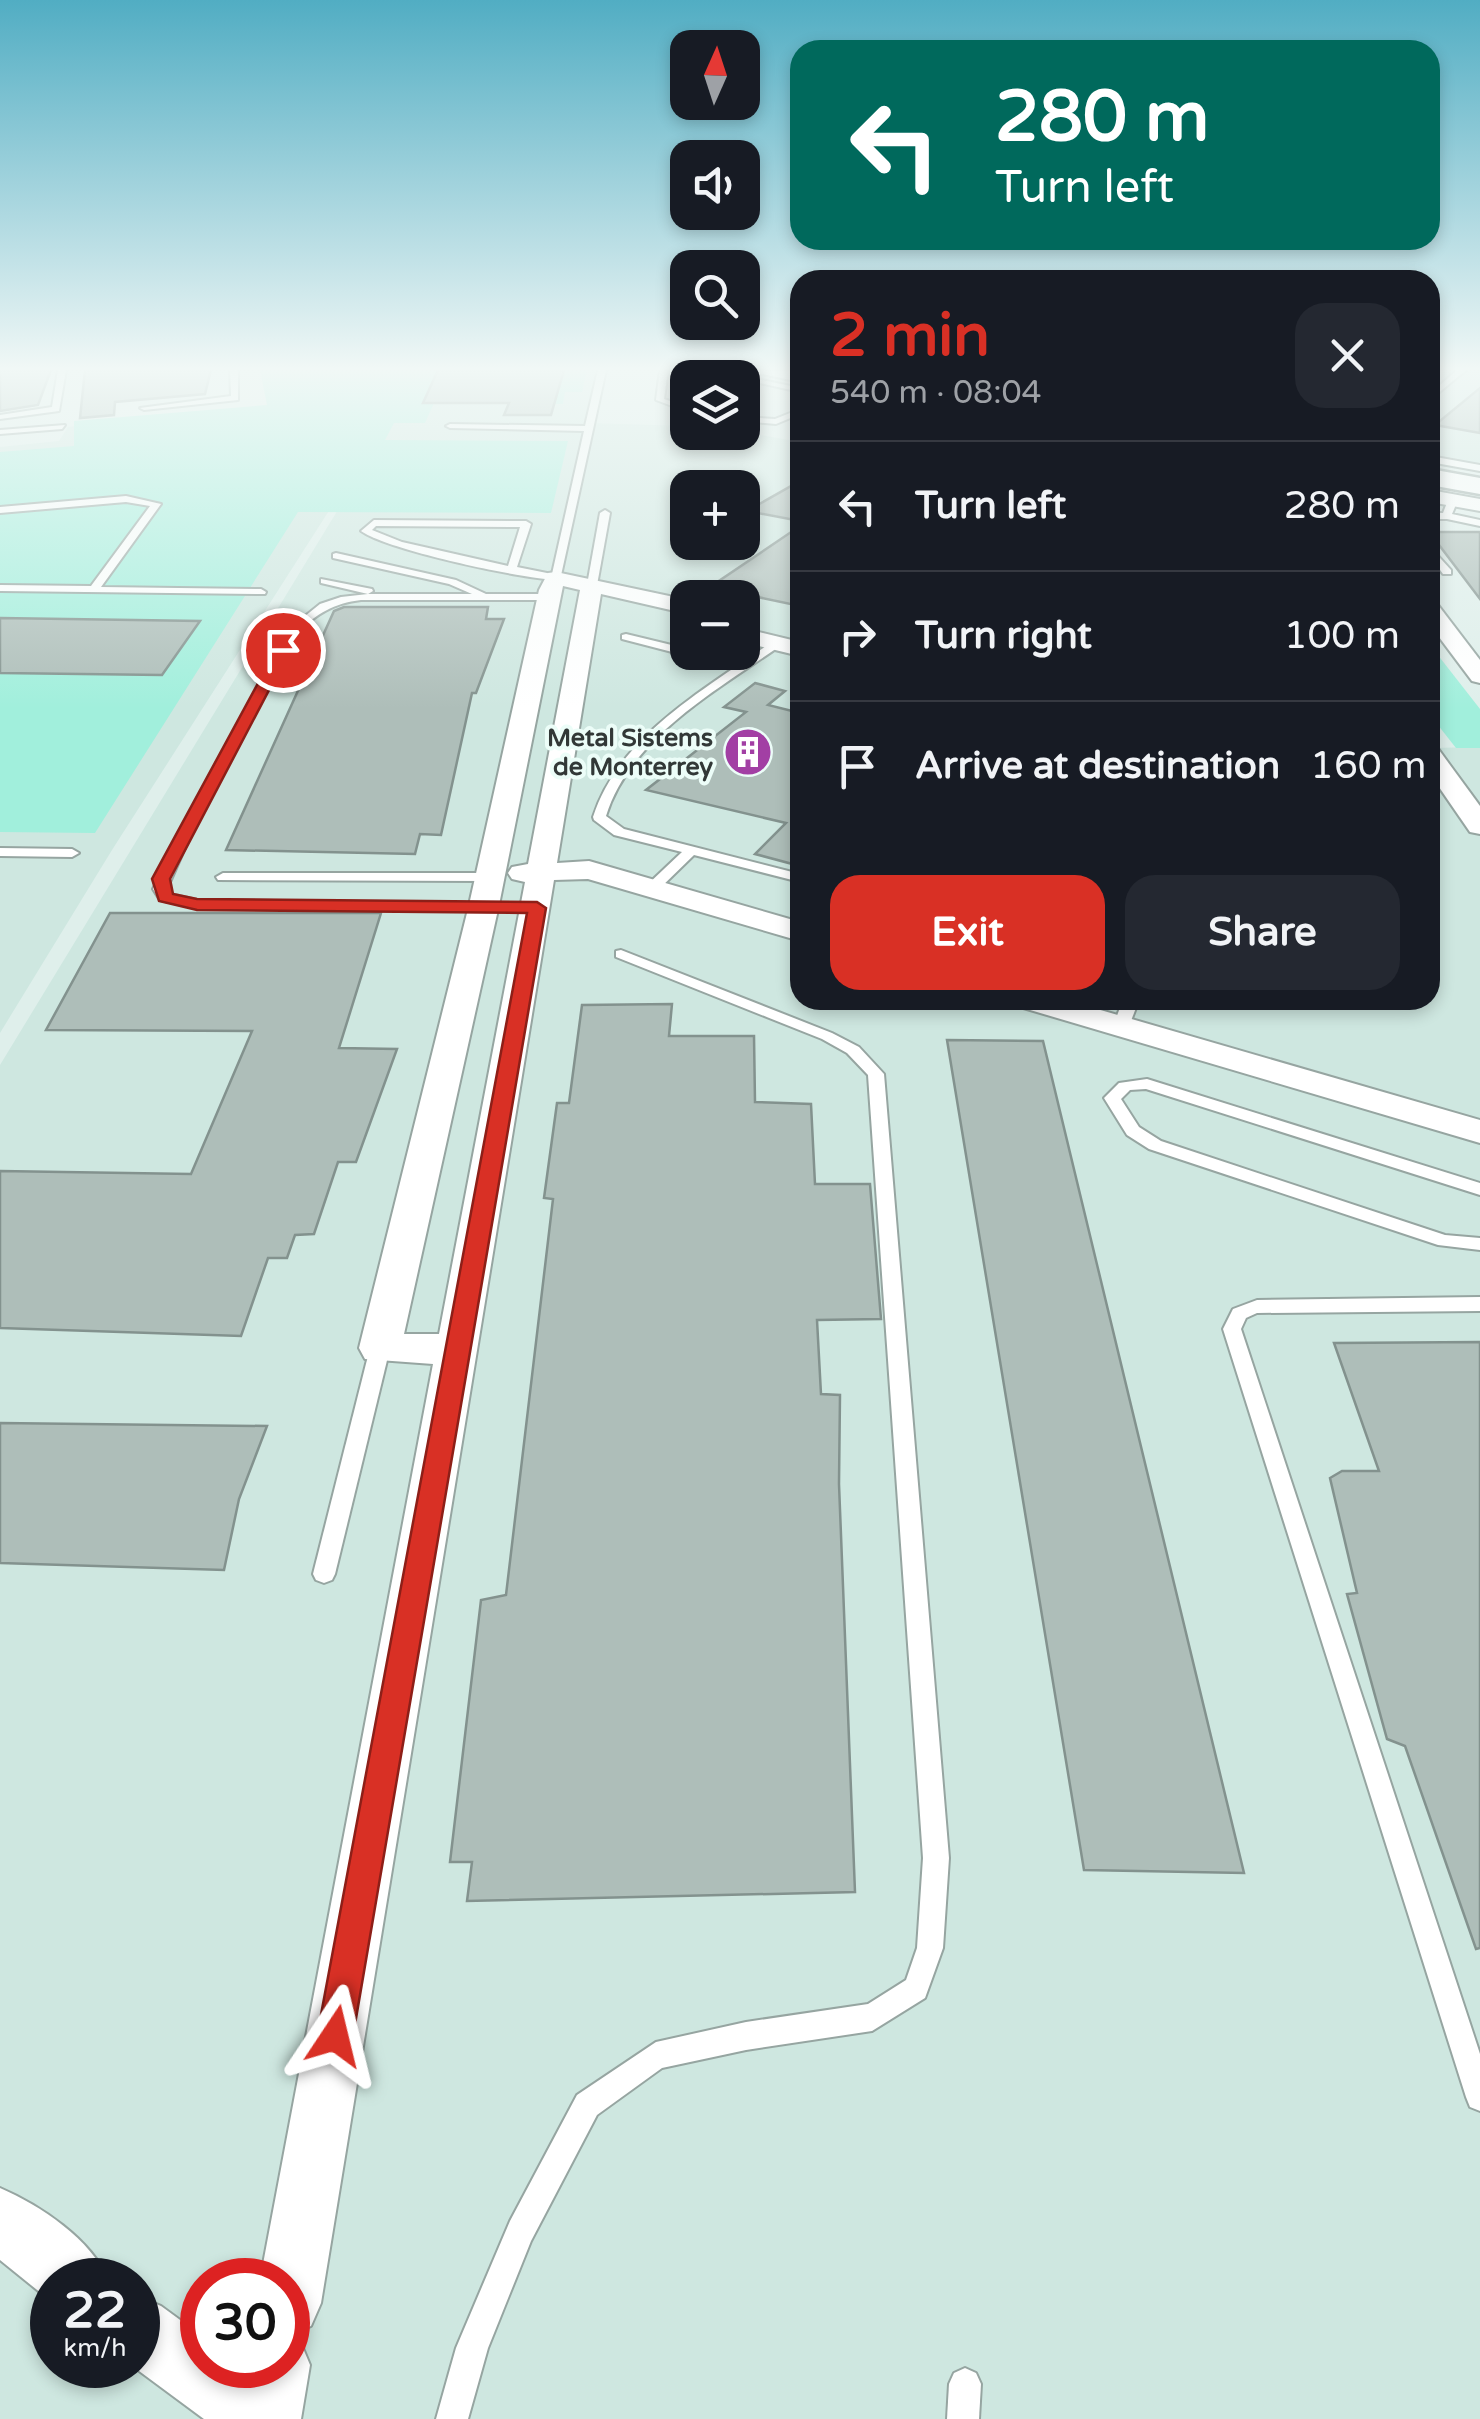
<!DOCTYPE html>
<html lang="en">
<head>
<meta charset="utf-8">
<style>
  body { margin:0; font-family:"Varela Round",sans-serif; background:#242831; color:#f1f3f6; height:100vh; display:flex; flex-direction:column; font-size:38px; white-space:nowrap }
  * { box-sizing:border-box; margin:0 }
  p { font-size:32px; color:#9ea1a6 }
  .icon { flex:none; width:55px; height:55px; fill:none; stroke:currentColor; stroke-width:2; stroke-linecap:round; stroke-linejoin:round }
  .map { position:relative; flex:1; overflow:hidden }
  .sheet { position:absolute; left:790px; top:270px; width:650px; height:740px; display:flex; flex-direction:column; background:#171b24; border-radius:30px; box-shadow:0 5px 15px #0003 }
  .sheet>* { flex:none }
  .banner { position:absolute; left:790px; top:40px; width:650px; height:210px; border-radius:30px; box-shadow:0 5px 15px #0003; background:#00695c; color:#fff; overflow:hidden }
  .needle { width:65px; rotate:3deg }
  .buttons { position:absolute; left:670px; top:30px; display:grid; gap:20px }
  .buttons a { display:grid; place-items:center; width:90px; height:90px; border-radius:20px; background:#171b24; box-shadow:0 5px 15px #0003; font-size:50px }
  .speed { position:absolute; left:30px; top:2258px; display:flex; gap:20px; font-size:50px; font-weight:700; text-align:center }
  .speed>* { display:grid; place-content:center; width:130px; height:130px; border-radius:50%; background:#171b24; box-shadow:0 5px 15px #0003; line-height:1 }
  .speed small { font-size:25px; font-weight:400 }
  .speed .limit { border:15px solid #d22; background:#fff; color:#111 }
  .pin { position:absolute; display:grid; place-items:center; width:85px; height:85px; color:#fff; margin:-42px; border:5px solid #fff; border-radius:50%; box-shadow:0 2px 10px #0007 }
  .me { position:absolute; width:110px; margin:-55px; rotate:10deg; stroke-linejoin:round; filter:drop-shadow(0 0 8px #0008) }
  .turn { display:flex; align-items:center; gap:35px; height:210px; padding:0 40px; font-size:45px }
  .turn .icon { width:130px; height:130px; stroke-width:2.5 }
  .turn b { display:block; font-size:70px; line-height:85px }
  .round { display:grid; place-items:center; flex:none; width:105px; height:105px; border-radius:30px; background:#242831 }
  .overview { display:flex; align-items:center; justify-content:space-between; height:170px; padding:0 40px }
  h1 { font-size:60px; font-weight:800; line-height:75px; color:#d93025 }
  .action { display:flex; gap:20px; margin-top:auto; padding:20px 40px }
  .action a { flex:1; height:115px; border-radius:30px; background:#d93025; color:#fff; font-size:40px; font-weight:800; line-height:115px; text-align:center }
  .action a+a { background:#242831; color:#f1f3f6 }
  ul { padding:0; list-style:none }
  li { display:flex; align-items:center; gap:30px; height:130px; padding:0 40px; border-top:2px solid #363941 }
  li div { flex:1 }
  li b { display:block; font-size:38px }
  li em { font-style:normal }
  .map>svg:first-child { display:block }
  .built { fill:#cee7e0; fill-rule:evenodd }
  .green { fill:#a1efdc }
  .building { fill:#aebeb9; stroke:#83928e; stroke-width:2.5 }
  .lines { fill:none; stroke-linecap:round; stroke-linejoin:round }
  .service-casing { stroke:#96a5a1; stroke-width:4 }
  .minor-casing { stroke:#96a5a1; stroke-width:4 }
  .trunk-casing { stroke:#96a5a1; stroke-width:5 }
  .service { fill:#fff; fill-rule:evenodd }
  .minor { fill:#fff; fill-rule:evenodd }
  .trunk { fill:#fff; fill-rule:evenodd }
  .route { fill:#d93025; stroke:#8d1f18; stroke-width:2.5 }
  .labels { text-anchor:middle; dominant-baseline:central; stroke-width:8; stroke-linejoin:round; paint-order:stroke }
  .far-poi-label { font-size:25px; font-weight:bold; fill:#323837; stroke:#ecfdf8; text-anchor:end }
</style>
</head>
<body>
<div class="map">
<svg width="1480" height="2419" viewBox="0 0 1480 2419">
  <rect width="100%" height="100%" fill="#dfefeb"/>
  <g class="built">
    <path d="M419,370L112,850L0,1033V447L59,441L68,427L267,405Z"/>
    <path d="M423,370H595L588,423L687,426L688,432H743L800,442V1000H1430V748L1480,747V2419H0V1065ZM688,488H742V542H688ZM688,598H742V652H688ZM52,2280H138V2365H52ZM202,2280H288V2365H202Z"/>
    <path d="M1430,370H1480V465L1438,458L1440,448L1430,443Z"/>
  </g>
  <g class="green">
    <path d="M260,370H587L582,392H565L563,404L434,403L425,423H394L385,440L568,441L551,513L298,512L95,833L0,832V452L74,446V421L267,405Z"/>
    <path d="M1430,645L1480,709V748H1456L1430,715Z"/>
  </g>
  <g class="building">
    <path d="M0,370H51L38,405L0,411Z"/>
    <path d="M85,370H211L205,394L115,402L114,415L80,418Z"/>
    <path d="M438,370H564L551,415H504L509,403H423Z"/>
    <path d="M1480,388V433L1435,425Z"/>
    <path d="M800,481V521L747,511Z"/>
    <path d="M800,526V606L710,587Z"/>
    <path d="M1430,532H1480V599L1430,533Z"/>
    <path d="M344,607H488L486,619H504L476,693H472L441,835L420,834L415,854L226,850L334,611Z"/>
    <path d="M0,618L200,621L162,675L0,673Z"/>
    <path d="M755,683L785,691L768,705L800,713V866L755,854L786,823L646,790L746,712L724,707Z"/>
    <path d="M110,913H381L339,1048L397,1049L356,1162H338L314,1234L295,1235L287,1258H268L241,1336L0,1328V1171L191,1174L252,1031L46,1030Z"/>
    <path d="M672,1004L669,1036H754L755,1102L811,1104L815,1184H870L881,1319L817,1320L821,1394L840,1395L839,1484L855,1892L467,1901L472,1862H450L481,1600L506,1595L553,1199L544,1198L557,1103H569L582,1005Z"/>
    <path d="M947,1040L1043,1041L1244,1873L1084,1870Z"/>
    <path d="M1480,1342V1948L1476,1949L1405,1746L1387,1739L1347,1594L1357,1593L1330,1478L1342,1471H1379L1334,1343Z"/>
    <path d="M0,1423L267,1426L239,1499L224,1570L0,1563Z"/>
  </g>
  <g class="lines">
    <g class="service-casing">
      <g id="service">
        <path d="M58,370H66L59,411L0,419V415L52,407Z"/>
        <path d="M230,370H238V400L144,410L140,408L231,396Z"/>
        <path d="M598,370H606L560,580C526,580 387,550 361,531L374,520L526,521L531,524L517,567L552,574L584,431L450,428L446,426L450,424L585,426ZM376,526L520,527L508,566L402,542L372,530Z"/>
        <path d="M660,370H668L664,399L688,407V412L656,400Z"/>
        <path d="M701,370H715L800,388V392Z"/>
        <path d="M1430,370H1439L1430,376Z"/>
        <path d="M1457,370H1466L1430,400V394Z"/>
        <path d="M800,409V414L776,424L742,421V417L775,419Z"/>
        <path d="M65,425L62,429L0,434V430Z"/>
        <path d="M1430,456L1480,465V471L1430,462Z"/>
        <path d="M126,496L161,504L101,587L261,589L266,592L265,594L0,591V585L91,586L150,506L126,502L0,513V507Z"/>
        <path d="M1453,497L1458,500L1452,514L1480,520V526L1447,519H1430V513H1443L1448,500Z"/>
        <path d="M605,510L610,513L597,585L592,588L587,585L600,513Z"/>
        <path d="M1430,547L1451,570V574H1443L1430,556Z"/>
        <path d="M336,553L456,580L486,594H550L555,597L550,600H361C334,603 316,614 298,632L195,825L167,889L170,894L197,900L537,904L544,908L542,911L197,908L160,900L153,889L183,825L289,629L320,604L341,597L368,594L321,583V579L372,589L373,591L368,594H472L449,584L333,558V554Z"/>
        <path d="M626,634L688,649V652H703L741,663L772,642H780V646C717,690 630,738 606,816L624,829L800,874V882L694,855L656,892H646V886L682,852L614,835L594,820L593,817C615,749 678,706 734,668L622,639V635Z"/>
        <path d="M0,848L72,849L79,853L72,857L0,856Z"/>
        <path d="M223,873H490L497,877L490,881L218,880L216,877Z"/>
        <path d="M621,950L832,1033L859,1047L884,1074L949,1858L943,1948L925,1998L872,2031L746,2050L662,2068L597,2115L531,2241L488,2348L468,2419H436L456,2348L510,2221L577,2095L656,2042L746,2022L868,2004L906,1980L917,1948L923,1858L868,1075L847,1053L822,1039L616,957V951Z"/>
        <path d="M1123,1000H1139L1129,1026L1121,1031L1113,1026Z"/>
        <path d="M1147,1079L1480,1183V1195L1146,1089L1130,1090L1121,1099L1139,1127L1161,1141L1445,1235L1480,1238V1250L1438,1245L1149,1149L1127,1135L1104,1098L1119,1083Z"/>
        <path d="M1480,1297V1311L1257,1313L1246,1318L1241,1329L1480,2054V2111L1470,2107L1466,2097L1223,1329L1233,1309L1257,1300Z"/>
        <path d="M380,1341L387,1343L390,1348L335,1574L332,1580L324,1583L316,1580L313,1574L370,1348L373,1343Z"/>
        <path d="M965,2368L976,2373L981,2384L979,2419H947L949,2384L954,2373Z"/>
      </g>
    </g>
    <g class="minor-casing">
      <g id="minor">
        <path d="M755,370L800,372V382L757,373Z"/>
        <path d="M1430,490L1480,499V511L1430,502Z"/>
        <path d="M556,572L688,600V614L601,594L557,863L589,861L800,922V941L588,879L554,880L321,2303L311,2326L288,2336V2280H260L433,1364L365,1359L359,1348L469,905L539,590L548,573ZM563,586L580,590L528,864L512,867L508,873L512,879L525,882L439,1334H404L499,905Z"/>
        <path d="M1430,603L1438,605L1480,660V683L1472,681L1430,625Z"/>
        <path d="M742,628L800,642V656L742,642Z"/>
        <path d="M1430,747L1439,750L1480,806V834L1470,832L1430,774Z"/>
        <path d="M1015,1000H1066L1480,1120V1143L1020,1007Z"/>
        <path d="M0,2188C40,2205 92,2240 108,2280H52V2302L0,2260Z"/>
        <path d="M138,2296L161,2306L202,2336V2365H288V2336L300,2341L310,2365L301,2419H204L131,2365H138Z"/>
      </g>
    </g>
    <g class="trunk-casing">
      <path id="trunk" d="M1430,469L1480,478V494L1430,485Z"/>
    </g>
    <use href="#service" class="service"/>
    <use href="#minor" class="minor"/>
    <use href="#trunk" class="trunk"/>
  </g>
  <linearGradient id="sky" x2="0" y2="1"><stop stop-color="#51adc3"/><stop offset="0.52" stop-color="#f1f8f6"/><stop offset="1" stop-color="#f1f8f6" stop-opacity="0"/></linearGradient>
  <rect width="1480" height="709" fill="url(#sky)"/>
  <path class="route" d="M283,646L290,650L170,879L173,894L197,899L537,902L546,908L353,2036L348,2049L335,2054L323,2049L317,2036L527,913L197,910L159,901L152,879L276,650Z"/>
  <defs>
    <g id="building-disc" transform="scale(2.5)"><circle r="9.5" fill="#a23fa4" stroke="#ecfdf8"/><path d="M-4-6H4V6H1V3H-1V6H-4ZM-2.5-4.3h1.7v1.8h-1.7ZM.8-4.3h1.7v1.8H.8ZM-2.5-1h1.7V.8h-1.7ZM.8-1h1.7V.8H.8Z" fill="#fff"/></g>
  </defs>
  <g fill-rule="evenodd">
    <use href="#building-disc" x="748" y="752"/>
  </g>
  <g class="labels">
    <g class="far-poi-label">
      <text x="713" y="738">Metal Sistems<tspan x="713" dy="29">de Monterrey</tspan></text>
    </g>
  </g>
</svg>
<div class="buttons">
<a><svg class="needle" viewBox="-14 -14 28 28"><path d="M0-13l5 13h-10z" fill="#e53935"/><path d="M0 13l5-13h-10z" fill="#9ea1a6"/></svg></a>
<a><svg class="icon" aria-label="sound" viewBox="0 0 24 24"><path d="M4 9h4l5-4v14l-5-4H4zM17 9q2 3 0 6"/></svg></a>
<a><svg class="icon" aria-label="search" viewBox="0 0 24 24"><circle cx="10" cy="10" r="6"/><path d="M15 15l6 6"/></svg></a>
<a><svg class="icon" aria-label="layers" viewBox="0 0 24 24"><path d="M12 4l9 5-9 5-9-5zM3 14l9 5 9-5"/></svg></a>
<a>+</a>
<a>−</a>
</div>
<div class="speed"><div>22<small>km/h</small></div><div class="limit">30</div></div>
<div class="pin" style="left:283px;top:650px;background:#d93025"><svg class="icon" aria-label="arrive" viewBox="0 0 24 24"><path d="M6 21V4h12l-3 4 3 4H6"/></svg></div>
<svg class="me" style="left:335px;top:2036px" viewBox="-20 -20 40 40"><path d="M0-17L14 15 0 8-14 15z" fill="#d93025" stroke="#fff" stroke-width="4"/></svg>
<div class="banner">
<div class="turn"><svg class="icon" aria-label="left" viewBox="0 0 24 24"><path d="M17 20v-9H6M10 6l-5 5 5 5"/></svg><div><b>280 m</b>Turn left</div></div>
</div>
<section class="sheet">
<div class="overview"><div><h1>2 min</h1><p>540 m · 08:04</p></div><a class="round"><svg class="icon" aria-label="close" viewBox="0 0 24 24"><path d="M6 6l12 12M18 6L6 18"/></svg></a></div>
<ul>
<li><svg class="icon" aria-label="left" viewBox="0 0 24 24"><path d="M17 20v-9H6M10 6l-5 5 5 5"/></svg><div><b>Turn left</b></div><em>280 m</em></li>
<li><svg class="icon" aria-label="right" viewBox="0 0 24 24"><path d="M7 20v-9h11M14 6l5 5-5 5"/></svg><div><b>Turn right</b></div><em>100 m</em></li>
<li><svg class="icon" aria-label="arrive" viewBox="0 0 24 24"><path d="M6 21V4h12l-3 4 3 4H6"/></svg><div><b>Arrive at destination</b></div><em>160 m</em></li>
</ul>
<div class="action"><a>Exit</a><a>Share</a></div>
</section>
</div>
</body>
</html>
